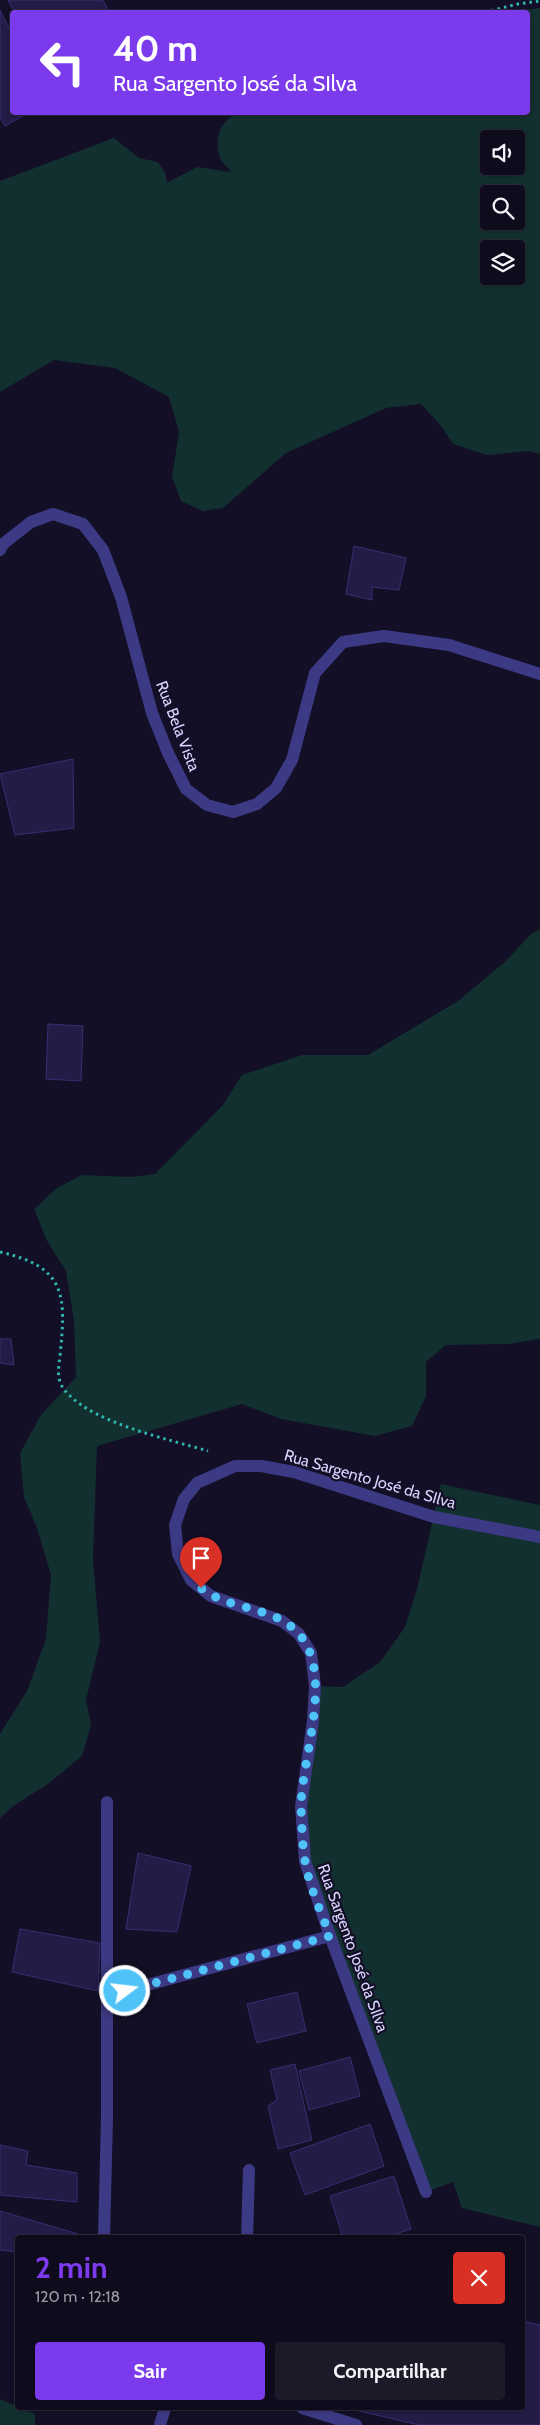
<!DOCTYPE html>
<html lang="pt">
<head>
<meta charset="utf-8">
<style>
  body { margin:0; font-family:Cabin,sans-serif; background:#1c1929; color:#f1f3f6; height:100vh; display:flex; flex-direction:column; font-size:19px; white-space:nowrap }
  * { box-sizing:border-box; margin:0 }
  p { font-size:16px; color:#9b9ba3 }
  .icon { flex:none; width:28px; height:28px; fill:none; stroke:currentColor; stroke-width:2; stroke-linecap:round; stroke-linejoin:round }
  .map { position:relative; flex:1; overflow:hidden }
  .sheet { position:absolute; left:15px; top:2235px; width:510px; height:175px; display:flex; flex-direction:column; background:#0e0b1c; border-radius:5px; box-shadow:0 1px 4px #0004,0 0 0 1px #2e2b3b }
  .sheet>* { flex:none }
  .top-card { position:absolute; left:10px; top:10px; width:520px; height:105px; border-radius:5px; box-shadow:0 1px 4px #0004,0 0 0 1px #2e2b3b; background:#7c3aed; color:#fff; overflow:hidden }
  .fabs { position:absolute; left:480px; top:130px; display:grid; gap:10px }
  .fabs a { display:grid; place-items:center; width:45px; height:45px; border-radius:5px; background:#0e0b1c; box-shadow:0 1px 4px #0004,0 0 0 1px #2e2b3b; font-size:25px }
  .pin { position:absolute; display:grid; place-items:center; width:42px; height:42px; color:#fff; margin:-51px -21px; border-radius:50% 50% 50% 0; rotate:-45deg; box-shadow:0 0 5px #0007 }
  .pin .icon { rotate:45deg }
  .me { position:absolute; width:55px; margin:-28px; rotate:75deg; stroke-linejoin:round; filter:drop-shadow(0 0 4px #0008) }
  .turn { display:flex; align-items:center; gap:18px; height:105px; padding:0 20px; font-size:22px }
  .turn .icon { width:65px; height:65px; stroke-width:2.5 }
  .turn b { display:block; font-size:35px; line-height:42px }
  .round { display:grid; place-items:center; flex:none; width:52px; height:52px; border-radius:5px; background:#1c1929 }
  .summary { display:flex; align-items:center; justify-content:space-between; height:85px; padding:0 20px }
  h1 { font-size:30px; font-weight:800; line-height:38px; color:#7c3aed }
  .primary-button { display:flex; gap:10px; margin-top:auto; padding:10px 20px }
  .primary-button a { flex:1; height:58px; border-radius:5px; background:#7c3aed; color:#fff; font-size:20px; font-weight:800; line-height:58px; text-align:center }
  .primary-button a+a { background:#1c1929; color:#f1f3f6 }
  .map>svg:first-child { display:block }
  .green { fill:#12302f; fill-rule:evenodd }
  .building { fill:#241b47; stroke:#3b2d73 }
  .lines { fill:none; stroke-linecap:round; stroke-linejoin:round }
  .path { stroke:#2fb8b0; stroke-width:3; stroke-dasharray:2.5 4; stroke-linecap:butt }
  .street { stroke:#3d3a85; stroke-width:12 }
  .route { stroke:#4fc3f7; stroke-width:9; stroke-dasharray:0 16.2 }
  .labels { text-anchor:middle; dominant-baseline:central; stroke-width:4.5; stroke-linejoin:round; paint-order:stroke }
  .street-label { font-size:16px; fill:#d9d4ff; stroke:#130f26 }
</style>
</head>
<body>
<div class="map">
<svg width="540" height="2425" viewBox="0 0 540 2425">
  <rect width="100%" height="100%" fill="#130f26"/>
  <g class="green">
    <path d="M540,8V454L529,451L487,455L453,444L442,427L421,404L386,408L286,453L223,508L203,511L181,501L172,477L179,432L169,397L115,368L54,360L0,392V181L114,138L139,158L158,162L165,172L167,183L197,167L231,172C229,168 223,164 221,160C213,142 219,120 238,113L528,112V12H506ZM489,139H516V166H489ZM489,194H516V221H489ZM489,249H516V276H489Z"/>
    <path d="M540,929V1339L508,1344L446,1345L426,1362V1396L412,1426L375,1436L281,1419L242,1404L97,1446L93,1559L100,1642L86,1700L91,1725L82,1756L48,1784L13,1806L0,1818V1734L27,1691L46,1639L51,1575L37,1528L24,1497L20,1453L41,1415L76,1377L74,1321L66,1271L46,1239L34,1209L57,1188L82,1175L130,1177L155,1174L223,1105L242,1075L302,1055H368L458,1001L506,961L531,934Z"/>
    <path d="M441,1484L540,1505V2227L462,2208L453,2182L426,2192L315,1895L301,1806L315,1686L343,1687L380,1662L405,1627L417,1589Z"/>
    <path d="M0,2399L35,2414V2425H0Z"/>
  </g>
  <g class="building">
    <path d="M8,0H103L109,12H14Z"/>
    <path d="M0,10L12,34V112H30L5,126L0,118Z"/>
    <path d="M354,546L406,558L399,590L372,587V600L346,594Z"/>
    <path d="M73,759L74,828L15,835L0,774Z"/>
    <path d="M48,1024L83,1026L81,1081L46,1079Z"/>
    <path d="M0,1339H11L14,1365L0,1363Z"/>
    <path d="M138,1853L191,1866L177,1932L126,1929Z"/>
    <path d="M20,1929L100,1943L98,1991L12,1972Z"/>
    <path d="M297,1992L306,2031L257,2043L247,2004Z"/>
    <path d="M350,2057L360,2096L309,2110L299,2071Z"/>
    <path d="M295,2064L312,2140L278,2149L268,2106L277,2100L270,2070Z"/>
    <path d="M370,2124L384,2166L305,2195L290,2153Z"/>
    <path d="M0,2145L28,2151L26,2165L77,2173V2202L0,2195Z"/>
    <path d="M394,2176L411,2229L383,2238H343L330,2196Z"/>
    <path d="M0,2211L78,2234L77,2238H18V2252L0,2250Z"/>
    <path d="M522,2321L540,2325V2425H419L355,2410L356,2408H522Z"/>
  </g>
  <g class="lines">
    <g class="path">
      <path d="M485,12L518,4L540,1"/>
      <path d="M0,1252C67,1267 66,1296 60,1356C58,1371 56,1382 68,1394C97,1424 168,1439 208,1451"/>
    </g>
    <g class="street">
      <path d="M0,550L3,544L31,522L53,514L83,524L103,550L121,597L152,713L168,753L186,789L207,805L233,812L257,804L276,788L292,760L315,673L343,642L384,636L449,645L540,674"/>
      <path d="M106,1996L330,1936"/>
      <path d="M426,2192L330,1936L305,1861L301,1806L313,1721L315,1686L311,1653L299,1634L282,1621L211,1596L191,1580L178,1554L175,1525L184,1499L197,1483L235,1466H261L294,1472L434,1517L540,1537"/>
      <path d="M104,2238L107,2118V1802"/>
      <path d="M247,2238L249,2170"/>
      <path d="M302,2408L356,2425"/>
      <path d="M160,2425L165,2408"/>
    </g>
  </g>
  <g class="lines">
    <path class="route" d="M125,1991L330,1936C321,1912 309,1886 305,1861C302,1844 302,1825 301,1808C301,1759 335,1675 299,1634C274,1605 229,1611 201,1588"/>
  </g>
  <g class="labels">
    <g class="street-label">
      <text transform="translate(178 726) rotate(69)">Rua Bela Vista</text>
      <text transform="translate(370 1479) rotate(16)">Rua Sargento José da SIlva</text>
      <text transform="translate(353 1948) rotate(70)">Rua Sargento José da SIlva</text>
    </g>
  </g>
</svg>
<div class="fabs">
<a><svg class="icon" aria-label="sound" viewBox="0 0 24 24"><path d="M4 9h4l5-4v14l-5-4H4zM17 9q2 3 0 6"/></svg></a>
<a><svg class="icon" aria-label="search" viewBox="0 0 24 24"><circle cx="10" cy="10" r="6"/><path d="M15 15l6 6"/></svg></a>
<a><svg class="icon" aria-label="layers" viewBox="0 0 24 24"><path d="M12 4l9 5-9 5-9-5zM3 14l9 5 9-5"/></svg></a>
</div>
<div class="pin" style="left:201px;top:1588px;background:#d93025"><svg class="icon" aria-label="arrive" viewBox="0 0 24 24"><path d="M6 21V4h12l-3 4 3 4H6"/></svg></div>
<svg class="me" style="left:125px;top:1991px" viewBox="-20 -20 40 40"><circle r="17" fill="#4fc3f7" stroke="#fff" stroke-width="3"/><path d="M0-11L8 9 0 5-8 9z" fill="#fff"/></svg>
<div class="top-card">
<div class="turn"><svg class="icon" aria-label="left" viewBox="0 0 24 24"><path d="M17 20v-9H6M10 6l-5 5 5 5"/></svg><div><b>40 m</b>Rua Sargento José da SIlva</div></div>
</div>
<section class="sheet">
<div class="summary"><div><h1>2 min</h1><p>120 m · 12:18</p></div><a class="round" style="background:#d93025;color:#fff"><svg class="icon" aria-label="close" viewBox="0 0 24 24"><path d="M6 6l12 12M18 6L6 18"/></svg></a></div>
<div class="primary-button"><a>Sair</a><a>Compartilhar</a></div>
</section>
</div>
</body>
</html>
